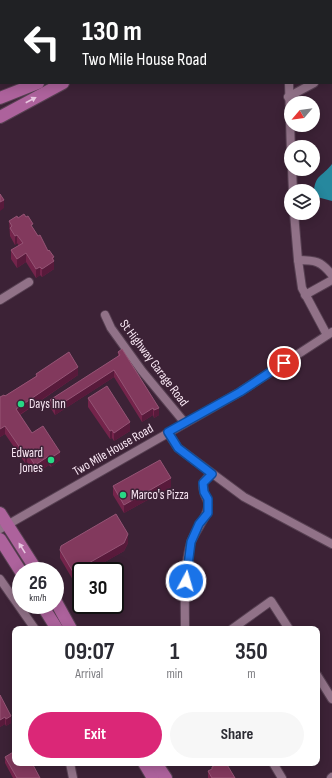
<!DOCTYPE html>
<html lang="en">
<head>
<meta charset="utf-8">
<style>
  body { margin:0; font-family:"Sofia Sans Condensed",sans-serif; background:#f7f7f7; color:#2b2b33; height:100vh; display:flex; flex-direction:column; font-size:15px; white-space:nowrap }
  * { box-sizing:border-box; margin:0 }
  p { font-size:13px; color:#7c7c81 }
  .icon { flex:none; width:22px; height:22px; fill:none; stroke:currentColor; stroke-width:2; stroke-linecap:round; stroke-linejoin:round }
  .map { position:relative; flex:1; overflow:hidden }
  .sheet { position:absolute; left:12px; top:626px; width:308px; height:140px; display:flex; flex-direction:column; background:#fff; border-radius:8px; box-shadow:0 2px 10px #0003 }
  .sheet>* { flex:none }
  .top-card { position:absolute; left:0px; top:0px; width:332px; height:84px; box-shadow:0 2px 10px #0003; background:#202124; color:#fff; overflow:hidden }
  .needle { width:26px; rotate:241deg }
  .buttons { position:absolute; left:284px; top:96px; display:grid; gap:8px }
  .buttons a { display:grid; place-items:center; width:36px; height:36px; border-radius:50%; background:#fff; box-shadow:0 2px 10px #0003; font-size:20px }
  .speed { position:absolute; left:12px; top:562px; display:flex; gap:8px; font-size:20px; font-weight:700; text-align:center }
  .speed>* { display:grid; place-content:center; width:52px; height:52px; border-radius:50%; background:#fff; box-shadow:0 2px 10px #0003; line-height:1 }
  .speed small { font-size:10px; font-weight:400 }
  .speed .limit { border:2px solid #111; border-radius:6px; background:#fff; color:#111 }
  .pin { position:absolute; display:grid; place-items:center; width:34px; height:34px; color:#fff; margin:-17px; border:2px solid #fff; border-radius:50%; box-shadow:0 1px 4px #0007 }
  .me { position:absolute; width:44px; margin:-22px; rotate:6deg; stroke-linejoin:round; filter:drop-shadow(0 0 3px #0008) }
  .turn { display:flex; align-items:center; gap:14px; height:84px; padding:0 16px; font-size:18px }
  .turn .icon { width:52px; height:52px; stroke-width:2.5 }
  .turn b { display:block; font-size:28px; line-height:34px }
  .eta { display:flex; justify-content:space-evenly; align-items:center; height:68px; text-align:center }
  .eta b { font-size:24px; font-weight:700; line-height:28px }
  .cta { display:flex; gap:8px; margin-top:auto; padding:8px 16px }
  .cta a { flex:1; height:46px; border-radius:24px; background:#db2777; color:#fff; font-size:16px; font-weight:700; line-height:46px; text-align:center }
  .cta a+a { background:#f7f7f7; color:#2b2b33 }
  .map>svg:first-child { display:block }
  .water { fill:#26889e }
  .lines { fill:none; stroke-linecap:round; stroke-linejoin:round }
  .minor-casing { stroke:#574052; stroke-width:10 }
  .highway-casing { stroke:#574052; stroke-width:14 }
  .minor { stroke:#917288; stroke-width:8 }
  .highway { stroke:#ad629c; stroke-width:12 }
  .wall { fill:#74244b }
  .shaded-wall { fill:#581a3b }
  .building { fill:#82395d; stroke:#955475 }
  .oneway { fill:#e7c6df }
  .route-casing { stroke:#114b97; stroke-width:10 }
  .route { stroke:#1a73e8; stroke-width:7 }
  .poi-dot { fill:#28d885; stroke:#3c2236; stroke-width:1.5 }
  .labels { text-anchor:middle; dominant-baseline:central; stroke-width:3; stroke-linejoin:round; paint-order:stroke }
  .street-label { font-size:13px; fill:#fae8f5; stroke:#3c2236 }
  .poi-label { font-size:13px; fill:#fae8f5; stroke:#3c2236; text-anchor:start }
</style>
</head>
<body>
<div class="map">
<svg width="332" height="778" viewBox="0 0 332 778">
  <rect width="100%" height="100%" fill="#3c2236"/>
  <path class="water" d="M332,164V201L317,197L314,194C314,175 322,177 332,164Z"/>
  <g class="lines">
    <g class="minor-casing">
      <g id="minor">
        <path d="M331,48H332"/>
        <path d="M331,73H332"/>
        <path d="M289,83L291,154"/>
        <path d="M288,97L314,83"/>
        <path d="M292,169L293,191"/>
        <path d="M294,213L298,260L302,288L327,335"/>
        <path d="M298,260C315,260 321,261 332,275"/>
        <path d="M305,295L332,280"/>
        <path d="M0,300L29,282"/>
        <path d="M105,315L111,328L142,371L185,423"/>
        <path d="M168,433L178,448L244,497L332,544"/>
        <path d="M0,529L240,392L332,332"/>
        <path d="M0,579L35,629"/>
        <path d="M185,629C185,601 183,570 191,542C195,531 208,516 208,506C209,500 205,498 204,492C203,489 203,486 203,483L211,473"/>
        <path d="M232,629L271,601L289,629"/>
        <path d="M317,675L332,699"/>
        <path d="M70,763L73,778"/>
        <path d="M273,763L282,778"/>
        <path d="M331,778L332,777"/>
      </g>
    </g>
    <g class="highway-casing">
      <g id="highway">
        <path d="M178,1L180,0"/>
        <path d="M235,1L237,0"/>
        <path d="M0,59H1"/>
        <path d="M0,73H1"/>
        <path d="M0,98L38,83"/>
        <path d="M0,117L63,83"/>
        <path d="M0,513L37,571"/>
        <path d="M0,539L21,572"/>
        <path d="M55,600L71,629"/>
        <path d="M42,605L57,629"/>
        <path d="M144,763L153,778"/>
        <path d="M156,763L166,778"/>
      </g>
    </g>
    <use href="#minor" class="minor"/>
    <use href="#highway" class="highway"/>
  </g>
  <g class="wall">
    <path d="M18,218L33,228L54,260V269L42,277L40,275L36,278L26,262L17,268L11,259V250L19,246L17,243L15,245L10,236L9,221Z"/>
    <path d="M118,352L159,415L154,418L153,415L142,422L114,377L55,415L50,407V400L118,357Z"/>
    <path d="M36,374L78,375L20,415L32,433L60,460L51,467L49,465L35,474L27,462L25,463L5,434L0,437V397L5,396L36,376Z"/>
    <path d="M88,398L130,431L114,441L112,438L110,439L88,407Z"/>
    <path d="M113,486L171,487L124,513L113,495Z"/>
    <path d="M128,543L124,551L73,580L60,558V550Z"/>
    <path d="M0,695L11,723L6,726L5,724L0,727Z"/>
    <path d="M5,757L40,778H13L5,763Z"/>
    <path d="M212,767L235,778H208V771L212,769Z"/>
  </g>
  <g class="shaded-wall">
    <path d="M4,200V208L0,211V202Z"/>
    <path d="M17,235V243L15,245V236Z"/>
    <path d="M26,253V262L17,268V259Z"/>
    <path d="M54,257V269L42,277V269Z"/>
    <path d="M40,267V275L36,278V269Z"/>
    <path d="M78,367V375L16,417V409Z"/>
    <path d="M114,370V377L55,415V408Z"/>
    <path d="M153,408V415L142,422V415Z"/>
    <path d="M159,408V415L154,418V410Z"/>
    <path d="M130,422V431L114,441V433Z"/>
    <path d="M5,426V434L0,437V429Z"/>
    <path d="M112,430V438L110,439V431Z"/>
    <path d="M60,452V460L51,467V458Z"/>
    <path d="M27,453V462L25,463V455Z"/>
    <path d="M49,456V465L35,474V465Z"/>
    <path d="M171,478V487L124,513V505Z"/>
    <path d="M128,534V543L124,551L89,571H81V576L73,580V572Z"/>
    <path d="M11,716V723L6,726V719Z"/>
    <path d="M5,717V724L0,727V720Z"/>
  </g>
  <g class="building">
    <path d="M0,194L4,200L0,202Z"/>
    <path d="M24,214L26,217L28,216L33,224L31,225L38,236L40,235L48,251L49,250L54,257L52,258L54,261L42,269L40,267L36,269L26,253L17,259L11,250L23,243L17,235L15,236L10,228L12,226L9,221L17,216L18,218Z"/>
    <path d="M122,349L159,408L154,410L153,408L142,415L114,370L55,408L50,400L120,355L118,352Z"/>
    <path d="M69,352L78,367L16,409L32,433L43,426L60,452L51,458L49,456L35,465L27,453L25,455L5,426L0,429V397L4,395L5,396L37,376L36,374Z"/>
    <path d="M107,386L130,422L114,433L112,430L110,431L88,398Z"/>
    <path d="M160,460L171,478L124,505L113,486Z"/>
    <path d="M116,514L128,534L124,543L73,572L60,550L61,546Z"/>
    <path d="M0,695L11,716L6,719L5,717L0,720Z"/>
    <path d="M15,751V763H32L40,778H17L5,757Z"/>
    <path d="M219,763H226L235,778H212L208,771L212,769V767Z"/>
  </g>
  <defs><path id="oneway-solid" d="M-6-.8H1V-3.2L6.5 0L1 3.2V.8H-6Z"/></defs>
  <g class="oneway">
    <use href="#oneway-solid" transform="translate(31 100) rotate(-28)"/>
    <use href="#oneway-solid" transform="translate(22 548) rotate(-122)"/>
  </g>
  <g class="lines">
    <g class="route-casing">
      <path id="route" d="M186,581L191,542L199,524L208,513V499L204,492L203,483L212,474L178,448L168,432L240,392L284,363"/>
    </g>
    <use href="#route" class="route"/>
  </g>
  <g class="poi-dot">
    <circle cx="21" cy="404" r="4"/>
    <circle cx="51" cy="460" r="4"/>
    <circle cx="123" cy="495" r="4"/>
  </g>
  <g class="labels">
    <g class="street-label">
      <text transform="translate(154 363) rotate(53)">St Highway Garage Road</text>
      <text transform="translate(113 450) rotate(-30)">Two Mile House Road</text>
    </g>
    <g class="poi-label">
      <text x="29" y="404">Days Inn</text>
      <text x="43" y="453" text-anchor="end">Edward<tspan x="43" dy="15">Jones</tspan></text>
      <text x="131" y="495">Marco's Pizza</text>
    </g>
  </g>
</svg>
<div class="buttons">
<a><svg class="needle" viewBox="-14 -14 28 28"><path d="M0-13l5 13h-10z" fill="#e53935"/><path d="M0 13l5-13h-10z" fill="#7c7c81"/></svg></a>
<a><svg class="icon" aria-label="search" viewBox="0 0 24 24"><circle cx="10" cy="10" r="6"/><path d="M15 15l6 6"/></svg></a>
<a><svg class="icon" aria-label="layers" viewBox="0 0 24 24"><path d="M12 4l9 5-9 5-9-5zM3 14l9 5 9-5"/></svg></a>
</div>
<div class="speed"><div>26<small>km/h</small></div><div class="limit">30</div></div>
<div class="pin" style="left:284px;top:363px;background:#d93025"><svg class="icon" aria-label="arrive" viewBox="0 0 24 24"><path d="M6 21V4h12l-3 4 3 4H6"/></svg></div>
<svg class="me" style="left:186px;top:581px" viewBox="-20 -20 40 40"><circle r="17" fill="#1a73e8" stroke="#fff" stroke-width="3"/><path d="M0-11L8 9 0 5-8 9z" fill="#fff"/></svg>
<div class="top-card">
<div class="turn"><svg class="icon" aria-label="left" viewBox="0 0 24 24"><path d="M17 20v-9H6M10 6l-5 5 5 5"/></svg><div><b>130 m</b>Two Mile House Road</div></div>
</div>
<section class="sheet">
<div class="eta">
<div><b>09:07</b><p>Arrival</p></div>
<div><b>1</b><p>min</p></div>
<div><b>350</b><p>m</p></div>
</div>
<div class="cta"><a>Exit</a><a>Share</a></div>
</section>
</div>
</body>
</html>
